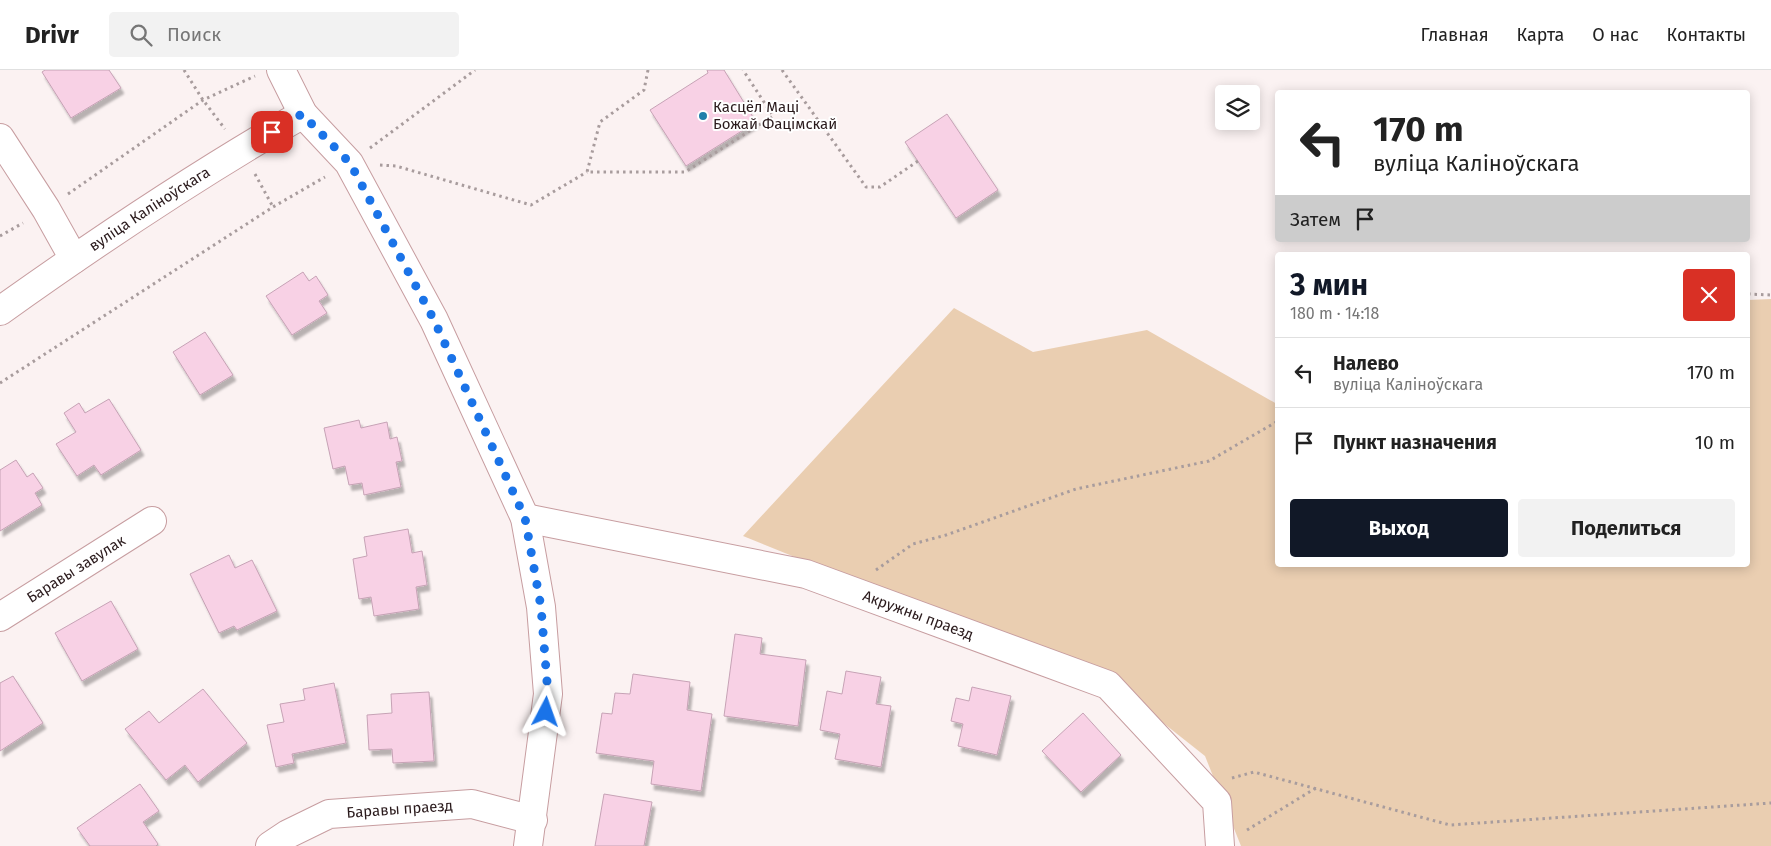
<!DOCTYPE html>
<html lang="ru">
<head>
<meta charset="utf-8">
<style>
  body { margin:0; font-family:"Fira Sans",sans-serif; background:#f2f2f2; color:#222; height:100vh; display:flex; flex-direction:column; font-size:19px; white-space:nowrap }
  * { box-sizing:border-box; margin:0 }
  p { font-size:16px; color:#767676 }
  .icon { flex:none; width:28px; height:28px; fill:none; stroke:currentColor; stroke-width:2; stroke-linecap:round; stroke-linejoin:round }
  .map { position:relative; flex:1; overflow:hidden }
  .sheet { position:absolute; left:1275px; top:182px; width:475px; height:315px; display:flex; flex-direction:column; background:#fff; border-radius:5px; box-shadow:0 2px 12px #0003 }
  .sheet>* { flex:none }
  .top-card { position:absolute; left:1275px; top:20px; width:475px; height:152px; border-radius:5px; box-shadow:0 2px 12px #0003; background:#fff; color:#222; overflow:hidden }
  .fabs { position:absolute; left:1215px; top:15px; display:grid; gap:10px }
  .fabs a { display:grid; place-items:center; width:45px; height:45px; border-radius:5px; background:#fff; box-shadow:0 2px 12px #0003; font-size:25px }
  .pin { position:absolute; display:grid; place-items:center; width:42px; height:42px; color:#fff; margin:-21px; border-radius:10px; box-shadow:0 2px 8px #0006 }
  .me { position:absolute; width:55px; margin:-28px; rotate:4deg; stroke-linejoin:round; filter:drop-shadow(0 0 4px #0008) }
  .turn { display:flex; align-items:center; gap:18px; height:105px; padding:0 15px; font-size:22px }
  .turn .icon { width:65px; height:65px; stroke-width:2.5 }
  .turn b { display:block; font-size:35px; line-height:42px }
  .then { display:flex; align-items:center; height:48px; padding:0 15px; background:#0003; gap:10px; font-size:19px }
  .round { display:grid; place-items:center; flex:none; width:52px; height:52px; border-radius:5px; background:#f2f2f2 }
  .overview { display:flex; align-items:center; justify-content:space-between; height:85px; padding:0 15px }
  h1 { font-size:30px; font-weight:700; line-height:38px; color:#111827 }
  .button { display:flex; gap:10px; margin-top:auto; padding:10px 15px }
  .button a { flex:1; height:58px; border-radius:5px; background:#111827; color:#fff; font-size:20px; font-weight:700; line-height:58px; text-align:center }
  .button a+a { background:#f2f2f2; color:#222 }
  ul { padding:0; list-style:none }
  li { display:flex; align-items:center; gap:15px; height:70px; padding:0 15px; border-top:1px solid #e0e0e0 }
  li div { flex:1 }
  li b { display:block; font-size:19px }
  li em { font-style:normal }
  header { display:flex; align-items:center; gap:30px; box-sizing:border-box; height:70px; padding:0 25px; background:#fff; border-bottom:1px solid #e0e0e0 }
  header strong { font-size:24px }
  nav { display:flex; gap:28px; margin-inline-start:auto; font-size:18px }
  .search { width:350px; height:45px; background:#f2f2f2; display:flex; align-items:center; gap:12px; box-sizing:border-box; padding:0 18px; border-radius:5px; color:#767676; font-size:19px }
  .map>svg:first-child { display:block }
  .green { fill:#eaceb1 }
  .building { fill:#f8d1e5; stroke:#c6a2b5; filter:url(#shadow) }
  .lines { fill:none; stroke-linecap:round; stroke-linejoin:round }
  .minor-casing { stroke:#c79da0; stroke-width:30 }
  .path { stroke:#a89c9d; stroke-width:3; stroke-dasharray:2.5 4; stroke-linecap:butt }
  .minor { stroke:#fff; stroke-width:28 }
  .route { stroke:#1a73e8; stroke-width:9; stroke-dasharray:0 16.2 }
  .poi-dot { fill:#1f7fab; stroke:#fff; stroke-width:2 }
  .labels { text-anchor:middle; dominant-baseline:central; stroke-width:4; stroke-linejoin:round; paint-order:stroke }
  .poi-label { font-size:15px; fill:#2a1a1c; stroke:#fff; text-anchor:start }
  .street-label { font-size:15px; fill:#2a1a1c; stroke:#fff }
</style>
</head>
<body>
<header>
<strong>Drivr</strong>
<div class="search"><svg class="icon" aria-label="search" viewBox="0 0 24 24"><circle cx="10" cy="10" r="6"/><path d="M15 15l6 6"/></svg>Поиск</div>
<nav><a>Главная</a><a>Карта</a><a>О нас</a><a>Контакты</a></nav>
</header>
<div class="map">
<svg width="1771" height="776" viewBox="0 0 1771 776">
  <defs>
    <filter id="shadow"><feDropShadow dx="3" dy="5.5" stdDeviation="1" flood-color="#0004"/></filter>
  </defs>
  <rect width="100%" height="100%" fill="#fbf2f2"/>
  <path class="green" d="M1771,229V776H1241L1205,686L1119,618L743,466L954,238L1033,282L1147,260L1277,334L1278,495H1748V230Z"/>
  <g class="building">
    <path d="M45,0H109L121,18L71,48L42,2Z"/>
    <path d="M707,0H724L756,52L686,96L650,40L708,3Z"/>
    <path d="M947,44L998,120L956,148L905,72Z"/>
    <path d="M303,202L309,211L316,206L328,225L319,231L327,243L292,265L266,226Z"/>
    <path d="M205,262L233,305L200,325L173,282Z"/>
    <path d="M109,329L141,380L101,405L94,395L77,406L56,374L76,362L64,343L79,333L85,343Z"/>
    <path d="M359,350L361,358L387,352L390,369L397,367L402,391L396,392L401,417L364,425L362,413L349,415L345,396L333,399L324,358Z"/>
    <path d="M16,390L27,407L33,403L43,418L35,423L42,435L0,461V400Z"/>
    <path d="M408,459L412,483L422,481L427,515L416,517L419,539L374,546L371,527L359,529L353,489L367,486L364,467Z"/>
    <path d="M229,485L235,498L252,490L277,541L237,560L234,556L219,563L190,504Z"/>
    <path d="M111,531L138,579L82,611L55,563Z"/>
    <path d="M735,564L762,568L760,584L806,590L798,656L724,646Z"/>
    <path d="M846,601L881,607L876,634L891,636L881,697L835,689L840,664L820,660L827,621L842,624Z"/>
    <path d="M633,604L690,612L687,640L712,644L701,721L651,714L654,691L596,683L602,643L612,644L615,623L630,624Z"/>
    <path d="M13,606L43,653L0,681V613Z"/>
    <path d="M334,613L346,673L292,684L294,693L276,697L267,655L284,652L280,634L305,630L303,619Z"/>
    <path d="M972,617L1011,626L997,685L958,676L963,654L951,651L956,628L969,631Z"/>
    <path d="M203,619L247,673L198,712L185,695L166,710L125,659L149,641L159,653Z"/>
    <path d="M429,622L434,691L393,693L392,679L369,680L367,645L392,643L391,624Z"/>
    <path d="M1083,643L1121,685L1081,722L1042,681Z"/>
    <path d="M140,714L159,741L143,752L158,774L156,776H90L77,758Z"/>
    <path d="M604,724L652,732L644,776H595Z"/>
  </g>
  <g class="lines">
    <g class="minor-casing">
      <g id="minor">
        <path d="M281,0L303,44L349,93L434,250L525,448L541,537L548,624L528,776"/>
        <path d="M0,68L46,139L74,189"/>
        <path id="s1" d="M0,241C98,171 198,104 303,44"/>
        <path id="s2" d="M525,448L806,504L1108,615L1217,732L1220,776"/>
        <path id="s3" d="M0,547L152,451"/>
        <path id="s4" d="M270,776L288,764L329,744L472,734L533,750"/>
      </g>
    </g>
    <g class="path">
      <path d="M184,0L203,30L225,59"/>
      <path d="M648,0L644,20L600,52L587,102H685L773,46L743,0"/>
      <path d="M782,0L866,117H880L918,91"/>
      <path d="M370,78L475,0"/>
      <path d="M380,95L396,96L531,135L587,102"/>
      <path d="M255,104L273,137"/>
      <path d="M68,124L203,30L255,6"/>
      <path d="M0,166L23,153"/>
      <path d="M1748,224L1771,225"/>
      <path d="M0,313L273,137L325,107"/>
      <path d="M876,500L913,474L946,465L1076,419L1209,391L1278,351"/>
      <path d="M1232,708L1254,702L1450,755L1771,733"/>
      <path d="M1247,760L1316,718"/>
    </g>
    <use href="#minor" class="minor"/>
  </g>
  <g class="lines">
    <path class="route" d="M272,62L302,44L350,93L434,250L525,448L541,537L548,624L546,642"/>
  </g>
  <circle class="poi-dot" cx="703" cy="46" r="5"/>
  <g class="labels">
    <g class="poi-label">
      <text x="713" y="37">Касцёл Маці<tspan x="713" dy="17">Божай Фацімскай</tspan></text>
    </g>
    <g class="street-label">
      <text stroke="none"><textPath href="#s1" startOffset="181">вуліца Каліноўскага</textPath></text>
      <text stroke="none"><textPath href="#s3" startOffset="90">Баравы завулак</textPath></text>
      <text stroke="none"><textPath href="#s2" startOffset="406">Акружны праезд</textPath></text>
      <text stroke="none"><textPath href="#s4" startOffset="138">Баравы праезд</textPath></text>
    </g>
  </g>
</svg>
<div class="fabs">
<a><svg class="icon" aria-label="layers" viewBox="0 0 24 24"><path d="M12 4l9 5-9 5-9-5zM3 14l9 5 9-5"/></svg></a>
</div>
<div class="pin" style="left:272px;top:62px;background:#d93025"><svg class="icon" aria-label="arrive" viewBox="0 0 24 24"><path d="M6 21V4h12l-3 4 3 4H6"/></svg></div>
<svg class="me" style="left:546px;top:642px" viewBox="-20 -20 40 40"><path d="M0-17L14 15 0 8-14 15z" fill="#1a73e8" stroke="#fff" stroke-width="4"/></svg>
<div class="top-card">
<div class="turn"><svg class="icon" aria-label="left" viewBox="0 0 24 24"><path d="M17 20v-9H6M10 6l-5 5 5 5"/></svg><div><b>170 m</b>вуліца Каліноўскага</div></div>
<div class="then">Затем<svg class="icon" aria-label="arrive" viewBox="0 0 24 24"><path d="M6 21V4h12l-3 4 3 4H6"/></svg></div>
</div>
<section class="sheet">
<div class="overview"><div><h1>3 мин</h1><p>180 m · 14:18</p></div><a class="round" style="background:#d93025;color:#fff"><svg class="icon" aria-label="close" viewBox="0 0 24 24"><path d="M6 6l12 12M18 6L6 18"/></svg></a></div>
<ul>
<li><svg class="icon" aria-label="left" viewBox="0 0 24 24"><path d="M17 20v-9H6M10 6l-5 5 5 5"/></svg><div><b>Налево</b><p>вуліца Каліноўскага</p></div><em>170 m</em></li>
<li><svg class="icon" aria-label="arrive" viewBox="0 0 24 24"><path d="M6 21V4h12l-3 4 3 4H6"/></svg><div><b>Пункт назначения</b></div><em>10 m</em></li>
</ul>
<div class="button"><a>Выход</a><a>Поделиться</a></div>
</section>
</div>
</body>
</html>
